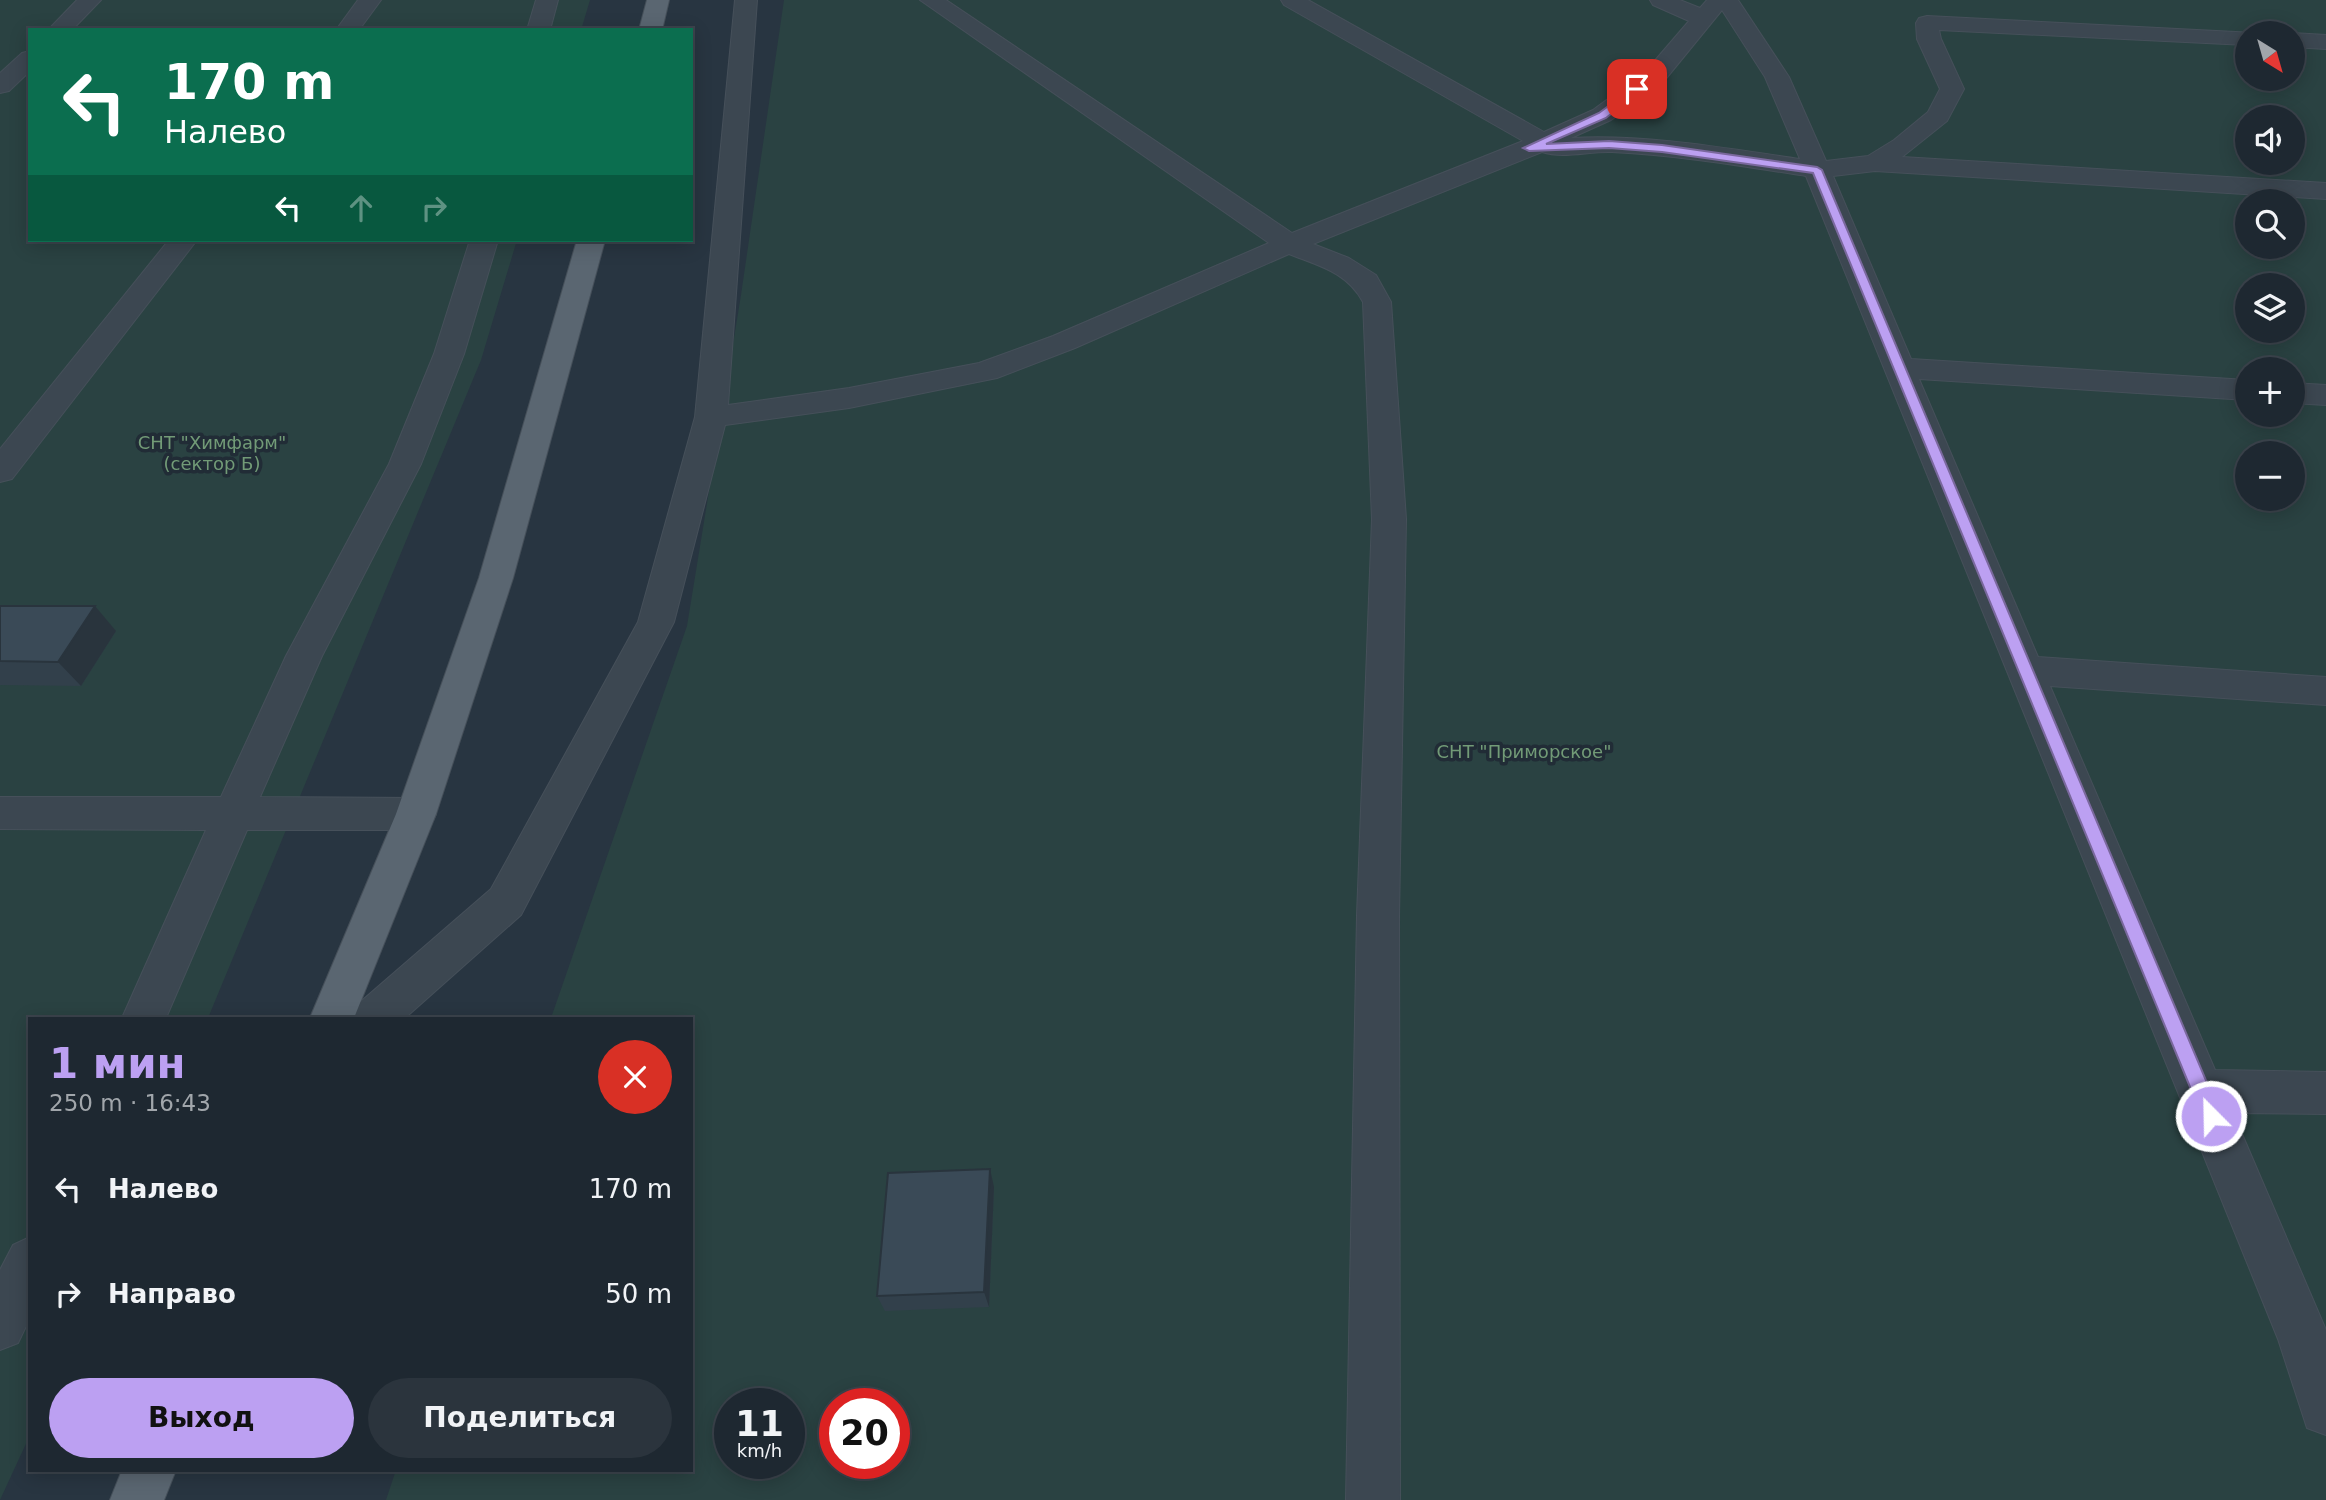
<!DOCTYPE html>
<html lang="ru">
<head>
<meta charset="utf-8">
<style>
  body { margin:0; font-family:"DejaVu Sans",sans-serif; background:#2b343d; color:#f1f3f6; height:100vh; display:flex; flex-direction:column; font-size:26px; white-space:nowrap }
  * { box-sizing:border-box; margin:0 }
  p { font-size:23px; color:#a1a6ab }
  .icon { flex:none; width:38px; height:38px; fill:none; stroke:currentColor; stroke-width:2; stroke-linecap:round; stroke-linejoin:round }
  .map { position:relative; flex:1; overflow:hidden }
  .drawer { position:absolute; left:28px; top:1017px; width:665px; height:455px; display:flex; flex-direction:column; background:#1e2831; border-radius:0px; box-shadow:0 4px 18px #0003,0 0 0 2px #3c444d }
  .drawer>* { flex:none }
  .hud { position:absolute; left:28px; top:28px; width:665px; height:214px; border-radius:0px; box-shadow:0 4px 18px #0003,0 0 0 2px #3c444d; background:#0b6e4f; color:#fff; overflow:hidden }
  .needle { width:46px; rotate:143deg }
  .controls { position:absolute; left:2235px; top:21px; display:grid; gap:14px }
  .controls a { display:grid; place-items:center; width:70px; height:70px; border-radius:50%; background:#1e2831; box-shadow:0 4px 18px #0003,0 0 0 2px #3c444d; font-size:35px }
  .speed { position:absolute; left:714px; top:1388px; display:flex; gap:14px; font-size:35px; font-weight:700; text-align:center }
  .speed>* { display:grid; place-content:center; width:91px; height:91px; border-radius:50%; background:#1e2831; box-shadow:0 4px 18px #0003,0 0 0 2px #3c444d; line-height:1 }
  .speed small { font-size:18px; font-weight:400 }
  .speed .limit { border:10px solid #d22; background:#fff; color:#111 }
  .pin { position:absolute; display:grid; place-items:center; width:60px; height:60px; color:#fff; margin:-30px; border-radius:14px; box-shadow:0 4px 10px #0006 }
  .me { position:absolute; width:77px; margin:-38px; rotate:337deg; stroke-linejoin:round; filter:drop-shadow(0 0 5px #0008) }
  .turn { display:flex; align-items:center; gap:24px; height:147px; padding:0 21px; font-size:32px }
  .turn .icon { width:91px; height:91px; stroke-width:2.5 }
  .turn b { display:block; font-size:49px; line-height:60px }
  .lanes { display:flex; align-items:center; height:66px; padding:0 21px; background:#0003; justify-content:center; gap:35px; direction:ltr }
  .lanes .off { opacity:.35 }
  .round { display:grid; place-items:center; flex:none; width:74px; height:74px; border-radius:37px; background:#2b343d }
  .summary { display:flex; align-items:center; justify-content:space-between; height:119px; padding:0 21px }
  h1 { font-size:42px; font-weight:600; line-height:52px; color:#bca0f2 }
  .primary-button { display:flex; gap:14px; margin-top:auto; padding:14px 21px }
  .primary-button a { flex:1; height:80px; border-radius:42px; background:#bca0f2; color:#111; font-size:28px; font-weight:600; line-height:80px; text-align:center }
  .primary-button a+a { background:#2b343d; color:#f1f3f6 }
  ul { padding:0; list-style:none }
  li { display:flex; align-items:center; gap:21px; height:105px; padding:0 21px }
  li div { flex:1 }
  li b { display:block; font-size:26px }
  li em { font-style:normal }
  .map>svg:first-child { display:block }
  .green { fill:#2a4242; fill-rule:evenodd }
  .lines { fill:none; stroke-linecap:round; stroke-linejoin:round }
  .minor-casing { stroke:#46505a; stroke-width:2 }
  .major-casing { stroke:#46505a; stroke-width:2 }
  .minor { fill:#3c4751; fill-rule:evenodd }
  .major { fill:#5a6671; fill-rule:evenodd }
  .wall { fill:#32404b }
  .shaded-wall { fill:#29343d }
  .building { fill:#3a4a57; stroke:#29343d; stroke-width:2 }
  .route { fill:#bca0f2; stroke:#7a689d; stroke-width:2 }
  .labels { text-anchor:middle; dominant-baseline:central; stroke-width:7; stroke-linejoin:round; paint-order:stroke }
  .park-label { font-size:18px; fill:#729b77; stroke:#212c36 }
</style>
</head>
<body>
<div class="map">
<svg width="2326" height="1500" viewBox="0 0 2326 1500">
  <rect width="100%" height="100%" fill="#283541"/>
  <g class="green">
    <path d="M0,0H590L581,30H30V240H517L481,360L208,1018H30V1435L0,1500Z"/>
    <path d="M784,0H2326V1500H386L396,1470H691V1018H551L687,626L741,295ZM2247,33H2292V79H2247ZM2247,117H2292V163H2247ZM2247,201H2292V247H2247ZM2247,285H2292V331H2247ZM2247,369H2292V415H2247ZM2247,453H2292V499H2247ZM730,1404H789V1463H730ZM835,1404H894V1463H835Z"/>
  </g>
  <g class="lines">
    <g class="minor-casing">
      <g id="minor">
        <path d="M77,0H101L72,30H48Z"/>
        <path d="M358,0H381L359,30H336Z"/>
        <path d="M536,0H558L550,30H527Z"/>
        <path d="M735,0H757L728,405L849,388L979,363L1053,336L1269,243L920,0H946L1292,233L1523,141L1284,5L1281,0H1308L1544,132L1593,110L1646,71L1689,21L1653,5L1650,0H1680L1700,8L1707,0H1738L1789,77L1826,161L1868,156L1894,140L1928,112L1940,89L1917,39L1916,23L1919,18L1927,16L2255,33H2247V45L1939,30L1941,39L1964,89L1947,121L1902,157L2326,183V199L1875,171L1833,176L1911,359L2247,380V400L1919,379L2038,657L2326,677V705L2050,686L2215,1070L2326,1072V1114L2233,1113L2326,1330V1435L2307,1428L2278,1339L1806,176C1742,166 1677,155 1612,152C1589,151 1563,159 1542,152L1313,244L1349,258L1376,275L1391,302L1406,519L1399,916L1400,1500H1346L1357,916L1372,519L1363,302C1347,272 1319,266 1289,254L1075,348L997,378L849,408L725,425L674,622L521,915L405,1018H352L358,1004L491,889L638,622L695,417ZM1722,10L1765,77L1800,159C1724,148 1648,134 1571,138L1611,120L1664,81Z"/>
        <path d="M2291,33H2292L2326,35V49L2292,47Z"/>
        <path d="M30,51V71L9,91L0,93V73L22,53Z"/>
        <path d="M169,240H197L12,479L0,482V449Z"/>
        <path d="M470,240H498L464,354L421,464L322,656L260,797L416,798L430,802L436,814L430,826L416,830H247L166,1018H122L206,830L0,829V797H221L286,656L389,464L434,354Z"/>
        <path d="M2292,383L2326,385V405L2292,403Z"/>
        <path d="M30,1237V1318L18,1343L0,1350V1270L13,1245Z"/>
      </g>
    </g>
    <g class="major-casing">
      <g id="major">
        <path d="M647,0H669L662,30H639Z"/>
        <path d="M577,240H605L513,578L436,814L354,1018H310L396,814L479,578Z"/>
        <path d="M122,1470H176L164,1500H110Z"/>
      </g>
    </g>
    <use href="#minor" class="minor"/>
    <use href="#major" class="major"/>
  </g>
  <g class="wall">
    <path d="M0,606L116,631L81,686L0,685Z"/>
    <path d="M994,1187L989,1307L885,1311L877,1296Z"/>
  </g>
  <g class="shaded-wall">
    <path d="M95,606L116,631L81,686L58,662Z"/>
    <path d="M990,1169L994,1187L989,1307L984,1292Z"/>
  </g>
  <g class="building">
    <path d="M0,606H95L58,662L0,661Z"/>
    <path d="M990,1169L984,1292L877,1296L888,1173Z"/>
  </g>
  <path class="route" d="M1634,87L1642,89L1606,118L1546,144L1609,141L1662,145L1817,167L1822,170L2221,1116L2218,1123L2211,1125L2205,1123L2202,1116L1813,173L1662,152L1609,148L1529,151L1523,148L1599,113Z"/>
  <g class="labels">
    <g class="park-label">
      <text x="212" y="442">СНТ "Химфарм"<tspan x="212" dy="21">(сектор Б)</tspan></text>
      <text x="1524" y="751">СНТ "Приморское"</text>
    </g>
  </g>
</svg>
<div class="controls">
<a><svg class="needle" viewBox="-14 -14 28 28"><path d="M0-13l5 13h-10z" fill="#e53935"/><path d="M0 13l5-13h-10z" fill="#a1a6ab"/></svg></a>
<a><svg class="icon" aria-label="sound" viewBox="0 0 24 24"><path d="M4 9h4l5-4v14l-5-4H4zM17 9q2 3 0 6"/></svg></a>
<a><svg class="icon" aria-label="search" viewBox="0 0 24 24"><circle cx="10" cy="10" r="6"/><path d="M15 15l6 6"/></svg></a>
<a><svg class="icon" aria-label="layers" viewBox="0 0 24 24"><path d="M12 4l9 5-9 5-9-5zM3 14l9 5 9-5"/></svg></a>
<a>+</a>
<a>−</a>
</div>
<div class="speed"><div>11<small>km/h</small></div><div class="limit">20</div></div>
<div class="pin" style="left:1637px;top:89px;background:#d93025"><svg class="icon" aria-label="arrive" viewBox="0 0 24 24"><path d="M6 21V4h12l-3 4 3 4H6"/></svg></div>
<svg class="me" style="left:2211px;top:1116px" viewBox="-20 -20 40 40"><circle r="17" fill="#bca0f2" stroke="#fff" stroke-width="3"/><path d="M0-11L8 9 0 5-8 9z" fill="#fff"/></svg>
<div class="hud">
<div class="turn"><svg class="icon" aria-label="left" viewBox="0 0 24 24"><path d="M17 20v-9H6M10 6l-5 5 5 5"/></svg><div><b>170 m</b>Налево</div></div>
<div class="lanes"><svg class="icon" aria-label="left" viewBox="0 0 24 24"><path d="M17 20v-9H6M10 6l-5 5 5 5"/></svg><svg class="icon off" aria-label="ahead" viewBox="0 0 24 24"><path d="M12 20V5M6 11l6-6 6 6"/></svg><svg class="icon off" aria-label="right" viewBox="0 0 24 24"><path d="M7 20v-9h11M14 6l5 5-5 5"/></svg></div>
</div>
<section class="drawer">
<div class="summary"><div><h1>1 мин</h1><p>250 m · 16:43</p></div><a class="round" style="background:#d93025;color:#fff"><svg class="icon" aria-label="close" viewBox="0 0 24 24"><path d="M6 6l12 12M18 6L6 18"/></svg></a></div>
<ul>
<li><svg class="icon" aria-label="left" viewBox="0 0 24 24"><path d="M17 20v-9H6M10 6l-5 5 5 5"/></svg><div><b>Налево</b></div><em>170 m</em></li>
<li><svg class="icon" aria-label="right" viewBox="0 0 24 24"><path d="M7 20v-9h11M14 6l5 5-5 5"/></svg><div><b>Направо</b></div><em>50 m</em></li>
</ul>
<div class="primary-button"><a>Выход</a><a>Поделиться</a></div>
</section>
</div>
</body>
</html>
